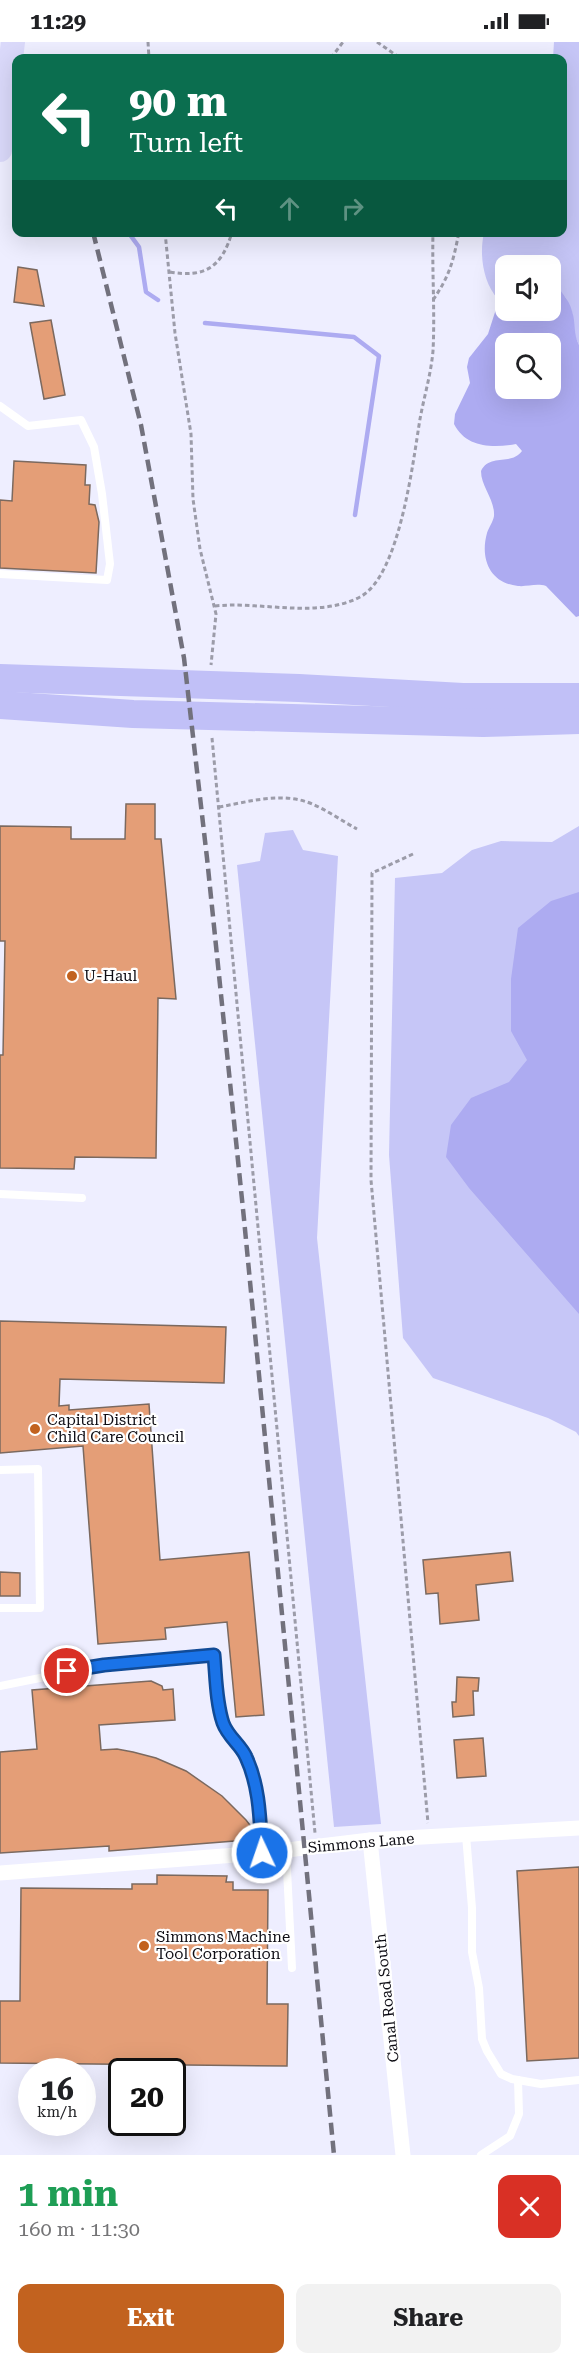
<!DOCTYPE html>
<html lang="en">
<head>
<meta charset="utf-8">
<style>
  body { margin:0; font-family:"Roboto Serif",serif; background:#f2f2f2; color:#202124; height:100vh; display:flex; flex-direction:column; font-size:22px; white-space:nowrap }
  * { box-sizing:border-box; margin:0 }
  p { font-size:20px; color:#757577 }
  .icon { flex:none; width:33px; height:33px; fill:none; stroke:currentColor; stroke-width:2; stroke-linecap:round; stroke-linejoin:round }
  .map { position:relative; height:2113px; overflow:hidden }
  .side { display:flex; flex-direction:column; background:#fff; flex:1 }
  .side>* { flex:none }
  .banner { position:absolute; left:12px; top:12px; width:555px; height:183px; border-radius:12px; box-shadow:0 6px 24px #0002; background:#0b6e4f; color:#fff; overflow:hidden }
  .tools { position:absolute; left:495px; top:213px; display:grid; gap:12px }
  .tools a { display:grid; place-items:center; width:66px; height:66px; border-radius:12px; background:#fff; box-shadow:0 6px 24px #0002; font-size:30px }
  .speed { position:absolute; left:18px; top:2016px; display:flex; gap:12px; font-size:30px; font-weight:700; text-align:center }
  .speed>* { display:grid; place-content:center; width:78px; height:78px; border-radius:50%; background:#fff; box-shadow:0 6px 24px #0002; line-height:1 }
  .speed small { font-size:15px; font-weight:400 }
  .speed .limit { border:3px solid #111; border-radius:9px; background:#fff; color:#111 }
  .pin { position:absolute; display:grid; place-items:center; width:51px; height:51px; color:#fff; margin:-26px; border:3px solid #fff; border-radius:50%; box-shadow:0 2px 6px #0007 }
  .me { position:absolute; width:66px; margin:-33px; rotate:357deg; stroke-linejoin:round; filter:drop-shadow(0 0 4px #0008) }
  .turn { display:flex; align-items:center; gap:21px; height:126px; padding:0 18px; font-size:27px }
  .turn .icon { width:78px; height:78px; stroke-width:2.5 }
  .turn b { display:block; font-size:42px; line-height:51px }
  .lanes { display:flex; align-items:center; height:57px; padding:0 18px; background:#0003; justify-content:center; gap:30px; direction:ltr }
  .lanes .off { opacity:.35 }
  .round { display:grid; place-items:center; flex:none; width:63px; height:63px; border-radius:12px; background:#f2f2f2 }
  .overview { display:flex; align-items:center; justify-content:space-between; height:102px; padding:0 18px }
  h1 { font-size:36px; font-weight:700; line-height:45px; color:#1e9e55 }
  .action { display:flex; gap:12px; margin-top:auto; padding:12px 18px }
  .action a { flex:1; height:69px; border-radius:12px; background:#c2621f; color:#fff; font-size:24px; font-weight:700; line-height:69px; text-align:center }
  .action a+a { background:#f2f2f2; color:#202124 }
  .status { display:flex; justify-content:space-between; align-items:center; height:42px; padding:0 30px; background:#fff; direction:ltr }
  .status svg { height:16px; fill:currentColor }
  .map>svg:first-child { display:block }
  .green { fill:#c6c6f7 }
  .water { fill:#adabf1; fill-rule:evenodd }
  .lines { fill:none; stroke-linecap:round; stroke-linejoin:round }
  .stream { stroke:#adabf1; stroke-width:4.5 }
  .building { fill:#e49e77; stroke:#7b695f; stroke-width:1.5 }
  .path { stroke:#9c9ca9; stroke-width:3; stroke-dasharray:4.5 3; stroke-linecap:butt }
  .lane { stroke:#fff; stroke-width:8 }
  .street { stroke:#fff; stroke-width:15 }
  .primary { stroke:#dad9fa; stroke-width:24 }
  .highway { stroke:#c1c0f7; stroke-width:28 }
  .rail { stroke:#72717d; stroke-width:4.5; stroke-dasharray:12 6; stroke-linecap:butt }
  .route-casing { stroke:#114b97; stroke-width:15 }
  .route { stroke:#1a73e8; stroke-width:10 }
  .poi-dot { fill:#c2621f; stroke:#fff; stroke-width:2 }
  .labels { text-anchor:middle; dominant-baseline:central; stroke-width:4.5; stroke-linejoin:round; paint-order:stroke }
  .poi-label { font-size:15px; fill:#0e0d14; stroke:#fff; text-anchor:start }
  .street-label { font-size:15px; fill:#0e0d14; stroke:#fff }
</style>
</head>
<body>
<div class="status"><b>11:29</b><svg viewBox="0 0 49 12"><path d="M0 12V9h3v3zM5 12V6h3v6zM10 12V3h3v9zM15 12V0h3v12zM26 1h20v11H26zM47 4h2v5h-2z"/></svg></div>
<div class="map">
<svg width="579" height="2113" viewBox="0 0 579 2113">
  <rect width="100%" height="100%" fill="#eef"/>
  <g class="green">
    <path d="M554,0H579V303L575,294L572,270L566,256L551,237L550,224L539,223L535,220L506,224L505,239L498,257C483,241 479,212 484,191L562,190V16H553Z"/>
    <path d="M579,784V1394L576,1390L548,1376L433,1336L403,1296L389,1113L395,836L442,831L472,808L501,799L552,800Z"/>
    <path d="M293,788L303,808L338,814L317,1196L381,1782L334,1785L237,823L260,819L265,791Z"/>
  </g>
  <g class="water">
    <path d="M551,237C559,247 569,257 572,269C576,281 573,292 579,303V574L576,575L546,544C536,541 527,545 518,544C489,541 480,516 487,491C489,485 493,480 494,474C495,457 481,445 481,429C490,411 511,424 522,409L516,402C493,406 466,406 454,382L455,372L470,341L467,325L469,316L488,292L505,239L506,268H550ZM506,302H550V346H506Z"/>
    <path d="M579,850V1272L469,1146L446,1115L451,1083L471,1056L509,1040L527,1018L511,989V937L518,886L551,859Z"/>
  </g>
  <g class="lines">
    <g class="stream">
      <path d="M128,190L139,205L146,250L158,258"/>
      <path d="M205,281L354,295L379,314L355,473"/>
    </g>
  </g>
  <g class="building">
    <path d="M18,225L37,228L44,264L14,260Z"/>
    <path d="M51,278L65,353L44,357L30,281Z"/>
    <path d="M14,419L86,423L85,443H90L89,462L95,463L99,480L96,531L0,526V458L12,459Z"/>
    <path d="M126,762H155V797H161L176,957L158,956L156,1116L75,1115L74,1127L0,1126V1013H3L5,899H0V784L71,785V797H125Z"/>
    <path d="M0,1279L226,1285L224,1341L60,1337L59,1364L69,1363V1368L149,1362L160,1518L249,1510L264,1673L236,1675L227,1580L165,1586L166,1597L98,1602L83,1404L0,1411Z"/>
    <path d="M510,1510L513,1539L476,1543L479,1578L440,1582L438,1551L426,1552L423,1518Z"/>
    <path d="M0,1530L20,1531V1554H0Z"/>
    <path d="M457,1635L479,1636L478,1649H473L474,1673L453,1675L452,1660H456Z"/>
    <path d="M151,1639L162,1644L163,1648L173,1647L175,1678L99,1683L101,1708L117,1707L133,1710L156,1716L186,1729L222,1754L246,1778L253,1787L246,1792L247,1798L109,1809V1804L0,1811V1710L37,1707L32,1648Z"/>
    <path d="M483,1696L486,1734L457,1736L454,1698Z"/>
    <path d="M579,1825V2016L527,2019L517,1829Z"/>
    <path d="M157,1833L227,1834L226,1840H233V1848H268L267,1962H288L287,2024L0,2021V1959H20L21,1846L132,1847V1842H157Z"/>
  </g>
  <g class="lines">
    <g class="path">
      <path d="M148,0L149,16"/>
      <path d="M377,0L400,16"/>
      <path d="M331,16L343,0"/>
      <path d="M165,190L175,291L191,392L193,457L200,507L216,572L211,623"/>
      <path d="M170,230C205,236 222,225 232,190"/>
      <path d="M433,258C450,233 453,220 459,190"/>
      <path d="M215,564C261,559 317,577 360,555C400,534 413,419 420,377C424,355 431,332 433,309C435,270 432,230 433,190"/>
      <path d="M212,696L315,1791"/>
      <path d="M219,765C248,760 283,749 312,762C327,768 342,779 357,787"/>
      <path d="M413,812L372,831L371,1138L428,1781"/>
    </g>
    <g class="lane">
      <path d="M0,364L28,384L81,378L94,405L102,452L110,522L107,538L0,532"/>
      <path d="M0,1152L82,1156"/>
      <path d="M0,1428L38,1427L40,1566H0"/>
      <path d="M0,1644L104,1623L214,1613C216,1635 216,1660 223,1681C228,1695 240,1703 246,1715C260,1745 260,1779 262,1811"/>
      <path d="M466,1793L472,1866V1910L479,1946L482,1997L487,2009L501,2032L512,2037L541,2042L579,2038"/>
      <path d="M286,1808L292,1926"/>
      <path d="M481,2113L510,2094L519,2072L518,2038"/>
    </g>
    <g class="street">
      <path d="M370,1798L403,2113"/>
      <path d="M0,1831L262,1811L370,1798L579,1786"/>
    </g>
    <path class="primary" d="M0,108L13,0"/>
    <g class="highway">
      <path d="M0,636L299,646L463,655H579"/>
      <path d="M0,663L133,672L483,681L579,678"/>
    </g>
    <path class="rail" d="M93,190L141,383L184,616L207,816L244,1177L334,2113"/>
  </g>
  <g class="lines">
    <g class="route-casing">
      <path id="route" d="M67,1629L104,1623L214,1613C216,1635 216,1660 223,1681C228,1695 241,1703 246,1715C260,1745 260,1779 262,1811"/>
    </g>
    <use href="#route" class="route"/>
  </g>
  <g class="poi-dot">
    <circle cx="72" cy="934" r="6"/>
    <circle cx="35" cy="1387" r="6"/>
    <circle cx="144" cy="1904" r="6"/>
  </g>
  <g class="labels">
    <g class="poi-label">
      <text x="84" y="934">U-Haul</text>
      <text x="47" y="1378">Capital District<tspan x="47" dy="17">Child Care Council</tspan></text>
      <text x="156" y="1895">Simmons Machine<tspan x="156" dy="17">Tool Corporation</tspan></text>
    </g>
    <g class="street-label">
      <text transform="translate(361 1801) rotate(-5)">Simmons Lane</text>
      <text transform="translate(387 1956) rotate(-96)">Canal Road South</text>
    </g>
  </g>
</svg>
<div class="tools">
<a><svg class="icon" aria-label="sound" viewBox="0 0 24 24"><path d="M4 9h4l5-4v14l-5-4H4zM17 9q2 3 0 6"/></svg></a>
<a><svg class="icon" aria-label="search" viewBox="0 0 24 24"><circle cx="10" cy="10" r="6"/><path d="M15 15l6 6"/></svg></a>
</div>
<div class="speed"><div>16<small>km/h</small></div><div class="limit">20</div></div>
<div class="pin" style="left:67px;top:1629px;background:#d93025"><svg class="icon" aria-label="arrive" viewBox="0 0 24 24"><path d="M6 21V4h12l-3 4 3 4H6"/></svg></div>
<svg class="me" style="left:262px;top:1811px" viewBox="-20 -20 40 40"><circle r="17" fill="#1a73e8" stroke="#fff" stroke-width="3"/><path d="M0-11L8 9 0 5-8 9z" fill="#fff"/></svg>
<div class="banner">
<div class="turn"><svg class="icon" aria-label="left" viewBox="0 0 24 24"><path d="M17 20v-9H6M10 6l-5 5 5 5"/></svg><div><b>90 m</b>Turn left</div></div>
<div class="lanes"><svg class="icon" aria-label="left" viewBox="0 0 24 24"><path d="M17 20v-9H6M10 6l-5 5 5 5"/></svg><svg class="icon off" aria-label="ahead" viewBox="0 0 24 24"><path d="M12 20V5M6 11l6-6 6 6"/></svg><svg class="icon off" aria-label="right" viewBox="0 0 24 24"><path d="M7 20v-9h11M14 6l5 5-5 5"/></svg></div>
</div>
</div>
<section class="side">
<div class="overview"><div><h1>1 min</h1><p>160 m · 11:30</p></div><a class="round" style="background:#d93025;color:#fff"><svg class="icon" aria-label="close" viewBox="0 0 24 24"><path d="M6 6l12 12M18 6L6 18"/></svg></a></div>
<div class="action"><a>Exit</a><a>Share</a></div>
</section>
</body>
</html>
